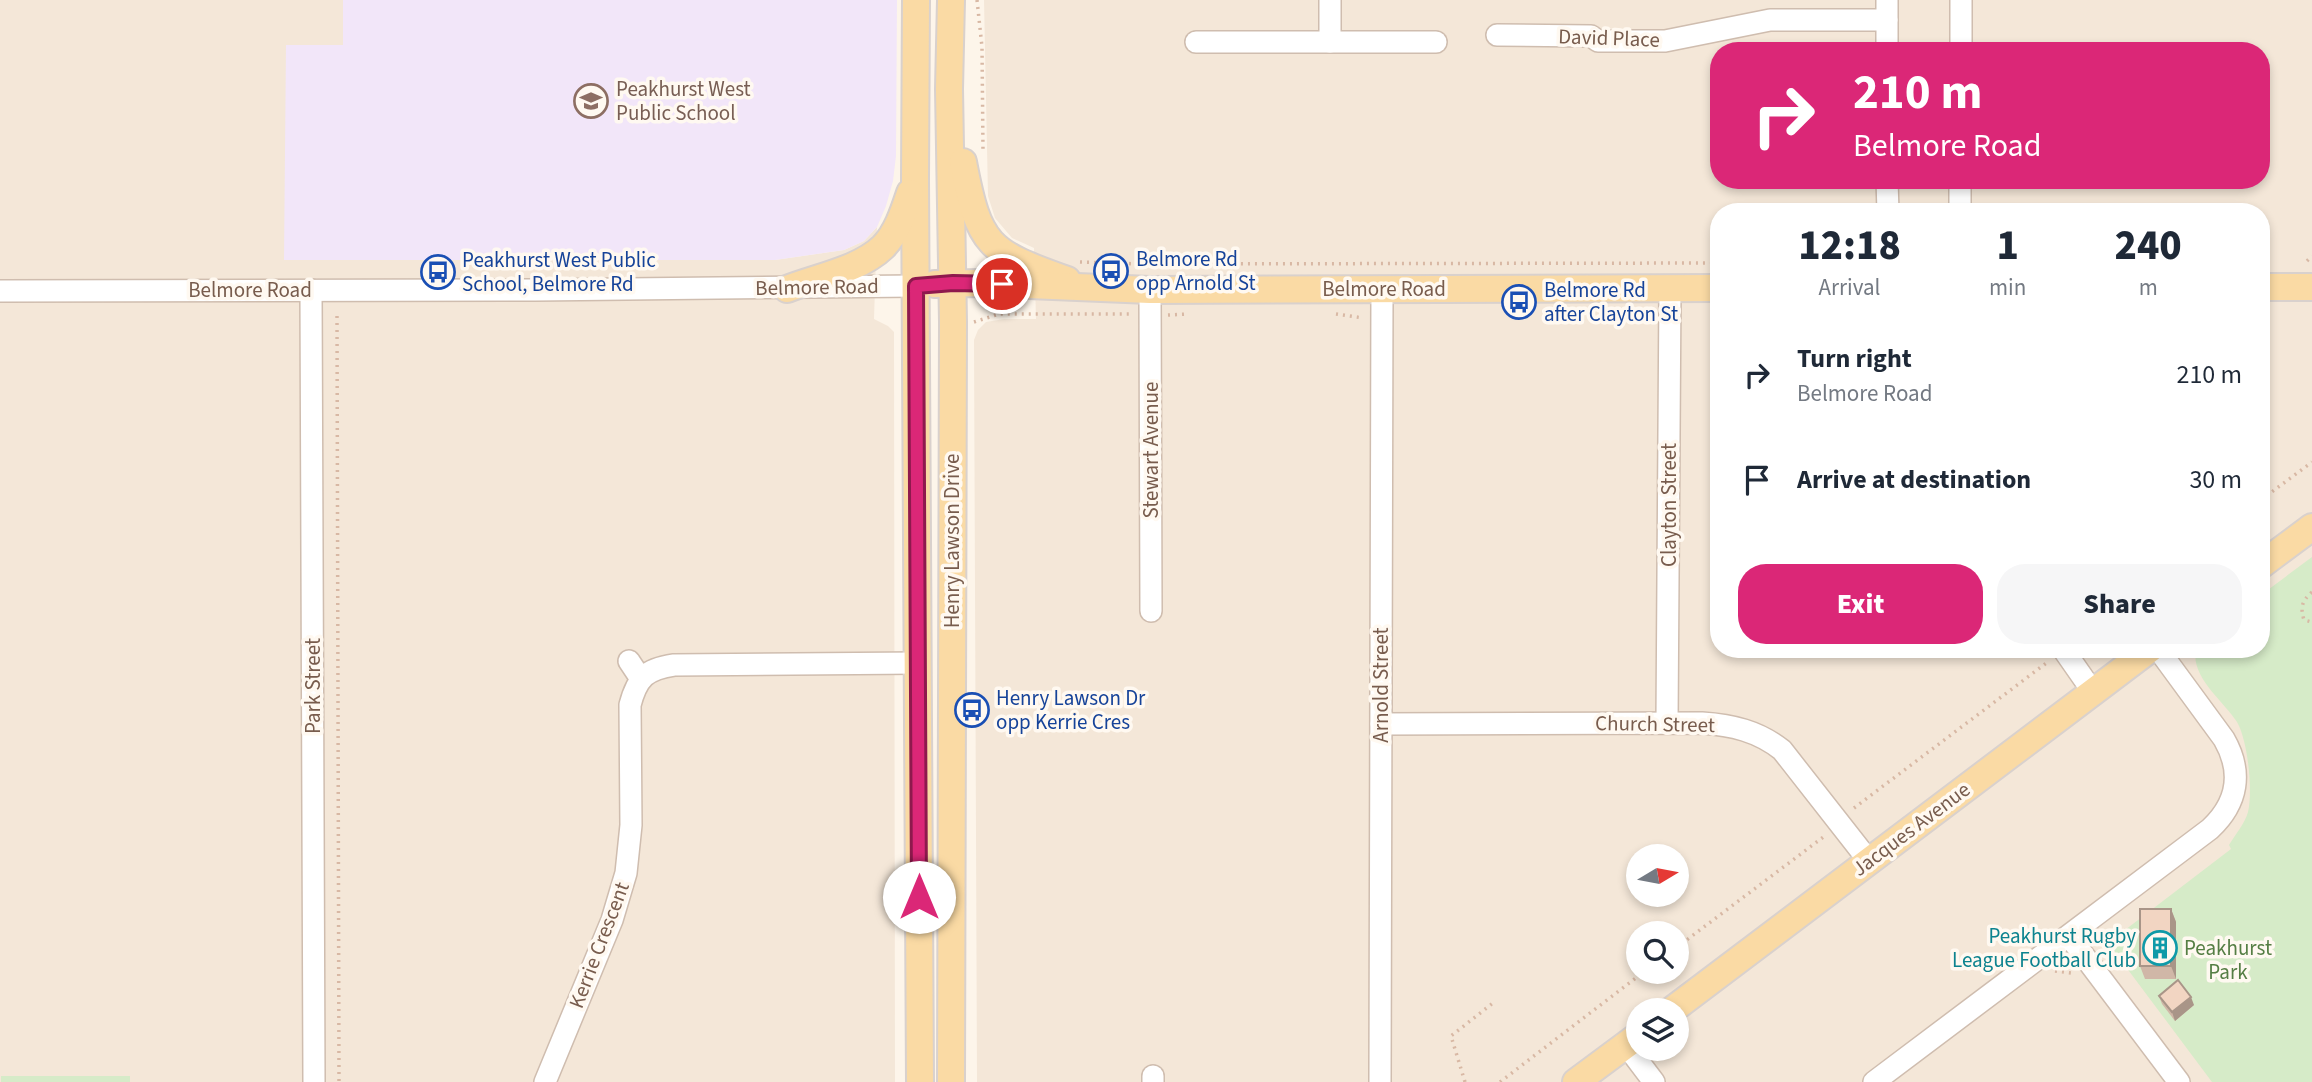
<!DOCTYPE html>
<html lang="en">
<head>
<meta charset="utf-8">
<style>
  body { margin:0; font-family:"Source Sans 3",sans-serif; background:#f6f6f7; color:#1f2937; height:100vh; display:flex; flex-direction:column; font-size:26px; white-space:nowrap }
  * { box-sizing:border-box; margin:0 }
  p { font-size:23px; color:#747a83 }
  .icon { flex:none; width:38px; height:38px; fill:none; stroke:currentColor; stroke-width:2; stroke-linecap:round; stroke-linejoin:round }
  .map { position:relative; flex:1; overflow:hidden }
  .panel { position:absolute; left:1710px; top:203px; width:560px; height:455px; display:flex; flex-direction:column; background:#fff; border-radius:28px; box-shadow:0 4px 10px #0003 }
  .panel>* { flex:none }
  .hud { position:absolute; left:1710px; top:42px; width:560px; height:147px; border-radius:28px; box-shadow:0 4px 10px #0003; background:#db2777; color:#fff; overflow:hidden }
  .needle { width:46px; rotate:80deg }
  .buttons { position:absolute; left:1626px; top:844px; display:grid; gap:14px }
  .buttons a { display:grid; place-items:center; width:63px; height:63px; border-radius:50%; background:#fff; box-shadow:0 4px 10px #0003; font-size:35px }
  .pin { position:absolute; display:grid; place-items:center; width:60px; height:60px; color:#fff; margin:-30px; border:4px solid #fff; border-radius:50%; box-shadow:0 2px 7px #0007 }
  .me { position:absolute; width:77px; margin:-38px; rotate:0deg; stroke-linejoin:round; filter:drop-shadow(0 0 5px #0008) }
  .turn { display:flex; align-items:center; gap:24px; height:147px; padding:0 28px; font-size:32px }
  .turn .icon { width:91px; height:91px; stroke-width:2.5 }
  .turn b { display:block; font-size:49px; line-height:60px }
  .eta { display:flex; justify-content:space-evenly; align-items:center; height:119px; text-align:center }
  .eta b { font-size:42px; font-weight:800; line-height:49px }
  .button { display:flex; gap:14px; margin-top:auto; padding:14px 28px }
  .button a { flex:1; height:80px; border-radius:28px; background:#db2777; color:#fff; font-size:28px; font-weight:800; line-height:80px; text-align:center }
  .button a+a { background:#f6f6f7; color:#1f2937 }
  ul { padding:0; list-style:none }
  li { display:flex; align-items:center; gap:21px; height:105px; padding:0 28px }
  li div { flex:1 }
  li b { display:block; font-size:26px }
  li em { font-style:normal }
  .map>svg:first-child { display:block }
  .residential { fill:#f4e7d8; fill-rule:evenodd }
  .education { fill:#f2e6f9 }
  .green { fill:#d6ebc8 }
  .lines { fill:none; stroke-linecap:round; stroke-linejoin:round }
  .minor-casing { stroke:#cfbdaf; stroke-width:24 }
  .major-casing { stroke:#d9d1cd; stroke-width:30 }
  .path { stroke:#d8b8a4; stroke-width:3.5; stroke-dasharray:2 5; stroke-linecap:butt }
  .minor { stroke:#fff; stroke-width:21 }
  .major { stroke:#fadaa4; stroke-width:26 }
  .wall { fill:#d0b7a7 }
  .shaded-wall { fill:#a99588 }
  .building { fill:#f2d5c2; stroke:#a99588; stroke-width:2 }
  .route-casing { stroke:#8e194d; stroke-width:18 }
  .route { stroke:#db2777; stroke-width:12 }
  .labels { text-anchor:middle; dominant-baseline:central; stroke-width:7; stroke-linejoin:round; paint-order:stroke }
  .street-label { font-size:21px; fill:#785c4d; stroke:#fff9f1 }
  .education-label { font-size:21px; fill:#785e54; stroke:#fff9f1; text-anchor:start }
  .transit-label { font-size:21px; fill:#164399; stroke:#fff9f1; text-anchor:start }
  .culture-label { font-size:21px; fill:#0d838f; stroke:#fff9f1; text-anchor:end }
  .park-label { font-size:21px; fill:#557e44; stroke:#fff9f1 }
</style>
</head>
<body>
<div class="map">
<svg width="2312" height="1082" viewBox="0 0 2312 1082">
  <rect width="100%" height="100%" fill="#fdf5ea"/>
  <g class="residential">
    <path d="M0,0H343V46L287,45L529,259L775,260L844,250L864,241L877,227L874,319L888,326L894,332L895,1082H0Z"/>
    <path d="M984,0H2312V1082H977L974,340L978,330L986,322L1004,319H1036L1034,248L1012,238L995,218L988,196ZM1718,51H2261V180H1718ZM1718,212H2261V649H1718ZM1638,856H1676V894H1638ZM1638,933H1676V971H1638ZM1638,1010H1676V1048H1638Z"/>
  </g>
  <path class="education" d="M343,0H897L896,156L893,181L886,206L877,227L864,241L844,250L775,260H284L286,45H343Z"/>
  <g class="green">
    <path d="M2312,557V1082H2212L2108,943L2231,849L2229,845C2235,835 2245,823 2248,812C2253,791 2248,741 2237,722C2224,701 2190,677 2196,649H2261V595Z"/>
    <rect x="1" y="1076" width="129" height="6"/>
  </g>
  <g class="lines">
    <g class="minor-casing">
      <g id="minor">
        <path d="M1497,35L1591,36L1598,41H1665L1770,20H1887"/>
        <path d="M1196,42H1436"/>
        <path d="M1330,42V0"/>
        <path d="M1887,51V0"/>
        <path d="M1961,51V0"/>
        <path d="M1887,180L1888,212"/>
        <path d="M1960,212V180"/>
        <path d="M311,290L314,1082"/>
        <path d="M1150,290L1151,611"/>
        <path d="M0,291L535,290L916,286"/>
        <path d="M2063,649L2093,692"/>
        <path d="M629,661L641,679"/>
        <path d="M1667,722L1670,288"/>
        <path d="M1381,724L1702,723C1732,725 1758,731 1782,750L1869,861"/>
        <path d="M2069,936L2179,1082"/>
        <path d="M1626,1045L1654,1082"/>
        <path d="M1153,1076V1082"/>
        <path d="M545,1082L612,920L626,873L631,825L630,705C637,678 646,669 674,665L919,663"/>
        <path d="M1380,1082L1382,288"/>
        <path d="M1874,1082L2210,829C2238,803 2243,772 2224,739L2158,649"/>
      </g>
    </g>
    <g class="major-casing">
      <g id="major">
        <path d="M916,0L915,179L920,1082"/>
        <path d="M951,0L949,89L953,322L951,1082"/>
        <path d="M963,162C979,246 988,252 1067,280"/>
        <path d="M935,284L979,283L1150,290L1718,288"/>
        <path d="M2261,287H2312"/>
        <path d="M787,289C817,277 859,270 883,247C897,233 904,211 910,193"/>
        <path d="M2261,565L2312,527"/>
        <path d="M1672,1010L2150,649"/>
        <path d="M1576,1082L1638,1036"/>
      </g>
    </g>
    <g class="path">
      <path d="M977,0L982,47L983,151"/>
      <path d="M2307,261L2312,256"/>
      <path d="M1080,262L1142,264L1718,263"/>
      <path d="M1336,314L1363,318"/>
      <path d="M1168,315L1188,314"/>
      <path d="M337,316L339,1082"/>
      <path d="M974,322L999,314H1132"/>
      <path d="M2261,500L2312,462"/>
      <path d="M2312,592C2302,601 2300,607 2304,620L2312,622"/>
      <path d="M1854,808L2049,661"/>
      <path d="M1676,948L1826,835"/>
      <path d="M2055,971L2071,973"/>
      <path d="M1465,1082L1451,1036L1493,1003"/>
      <path d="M1500,1082L1645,971"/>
    </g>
    <use href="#minor" class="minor"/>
    <use href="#major" class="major"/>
  </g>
  <g class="wall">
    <path d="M2171,909L2176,922V979H2145L2140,966Z"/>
    <path d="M2159,996L2194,1005L2175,1021L2162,1004Z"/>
  </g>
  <g class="shaded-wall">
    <path d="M2171,909L2176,922V979L2171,966Z"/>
    <path d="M2191,997L2194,1005L2175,1021L2172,1012Z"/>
  </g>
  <g class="building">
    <rect x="2140" y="909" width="31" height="57"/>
    <path d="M2178,980L2191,997L2172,1012L2159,996Z"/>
  </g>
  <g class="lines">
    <g class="route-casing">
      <path id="route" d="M919,897L916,286L953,283L1002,284"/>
    </g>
    <use href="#route" class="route"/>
  </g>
  <defs>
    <g id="school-ring" transform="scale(1.75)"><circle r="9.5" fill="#fff9f1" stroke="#8d6e63" stroke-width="1.5"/><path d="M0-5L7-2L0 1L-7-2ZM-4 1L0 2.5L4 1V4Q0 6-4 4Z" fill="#8d6e63"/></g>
    <g id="bus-ring" transform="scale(1.75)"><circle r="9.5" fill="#fff9f1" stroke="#1a4fb4" stroke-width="1.5"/><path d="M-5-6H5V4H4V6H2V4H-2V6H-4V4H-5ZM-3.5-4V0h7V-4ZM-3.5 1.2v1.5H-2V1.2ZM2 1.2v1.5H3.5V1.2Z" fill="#1a4fb4"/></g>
    <g id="building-ring" transform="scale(1.75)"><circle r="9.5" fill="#fff9f1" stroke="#0f9aa8" stroke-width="1.5"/><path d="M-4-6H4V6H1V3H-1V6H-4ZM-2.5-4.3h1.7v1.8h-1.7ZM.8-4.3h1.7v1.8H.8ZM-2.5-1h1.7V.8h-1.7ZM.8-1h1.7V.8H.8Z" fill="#0f9aa8"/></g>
  </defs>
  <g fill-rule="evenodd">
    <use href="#school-ring" x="591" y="101"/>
    <use href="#bus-ring" x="1111" y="271"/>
    <use href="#bus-ring" x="438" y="272"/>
    <use href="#bus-ring" x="1519" y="302"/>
    <use href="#bus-ring" x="972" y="710"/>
    <use href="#building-ring" x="2160" y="948"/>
  </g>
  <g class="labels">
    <g class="street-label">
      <text transform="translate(1609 38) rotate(2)">David Place</text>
      <text transform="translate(817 287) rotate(-1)">Belmore Road</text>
      <text x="1384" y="289">Belmore Road</text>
      <text x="250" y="290">Belmore Road</text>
      <text transform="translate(1151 450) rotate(-90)">Stewart Avenue</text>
      <text transform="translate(1669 505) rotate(-90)">Clayton Street</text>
      <text transform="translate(952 541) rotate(-90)">Henry Lawson Drive</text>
      <text transform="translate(1381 685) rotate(-90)">Arnold Street</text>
      <text transform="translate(313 686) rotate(-90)">Park Street</text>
      <text transform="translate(1655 724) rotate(1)">Church Street</text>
      <text transform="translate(1911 829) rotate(-37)">Jacques Avenue</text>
      <text transform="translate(599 945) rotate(-69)">Kerrie Crescent</text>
    </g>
    <g class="education-label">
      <text x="616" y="89">Peakhurst West<tspan x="616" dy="24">Public School</tspan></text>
    </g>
    <g class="transit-label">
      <text x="1136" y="259">Belmore Rd<tspan x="1136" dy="24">opp Arnold St</tspan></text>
      <text x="462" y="260">Peakhurst West Public<tspan x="462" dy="24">School, Belmore Rd</tspan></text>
      <text x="1544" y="290">Belmore Rd<tspan x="1544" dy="24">after Clayton St</tspan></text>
      <text x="996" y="698">Henry Lawson Dr<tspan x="996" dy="24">opp Kerrie Cres</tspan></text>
    </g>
    <g class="culture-label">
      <text x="2136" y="936">Peakhurst Rugby<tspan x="2136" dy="24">League Football Club</tspan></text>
    </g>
    <g class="park-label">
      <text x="2228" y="948">Peakhurst<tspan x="2228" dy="24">Park</tspan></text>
    </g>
  </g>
</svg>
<div class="buttons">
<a><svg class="needle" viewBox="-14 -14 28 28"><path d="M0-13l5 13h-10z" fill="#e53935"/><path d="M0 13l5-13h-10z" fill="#747a83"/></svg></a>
<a><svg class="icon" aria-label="search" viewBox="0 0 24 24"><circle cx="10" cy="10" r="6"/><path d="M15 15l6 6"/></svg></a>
<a><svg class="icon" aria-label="layers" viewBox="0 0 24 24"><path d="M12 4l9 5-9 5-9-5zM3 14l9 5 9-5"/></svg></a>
</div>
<div class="pin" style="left:1002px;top:284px;background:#d93025"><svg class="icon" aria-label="arrive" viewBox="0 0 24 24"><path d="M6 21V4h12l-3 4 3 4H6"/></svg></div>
<svg class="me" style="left:919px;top:897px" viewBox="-20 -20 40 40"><circle r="19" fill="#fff"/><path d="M0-13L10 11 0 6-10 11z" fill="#db2777"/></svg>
<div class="hud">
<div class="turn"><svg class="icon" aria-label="right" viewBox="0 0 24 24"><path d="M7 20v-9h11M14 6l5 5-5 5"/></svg><div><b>210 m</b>Belmore Road</div></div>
</div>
<section class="panel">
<div class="eta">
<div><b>12:18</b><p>Arrival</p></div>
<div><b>1</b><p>min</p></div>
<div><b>240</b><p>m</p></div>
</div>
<ul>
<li><svg class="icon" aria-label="right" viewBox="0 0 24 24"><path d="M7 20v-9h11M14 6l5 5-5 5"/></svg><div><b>Turn right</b><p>Belmore Road</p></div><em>210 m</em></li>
<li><svg class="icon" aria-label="arrive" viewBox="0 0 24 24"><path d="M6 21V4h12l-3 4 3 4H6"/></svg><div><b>Arrive at destination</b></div><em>30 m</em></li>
</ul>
<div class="button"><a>Exit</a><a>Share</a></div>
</section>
</div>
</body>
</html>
